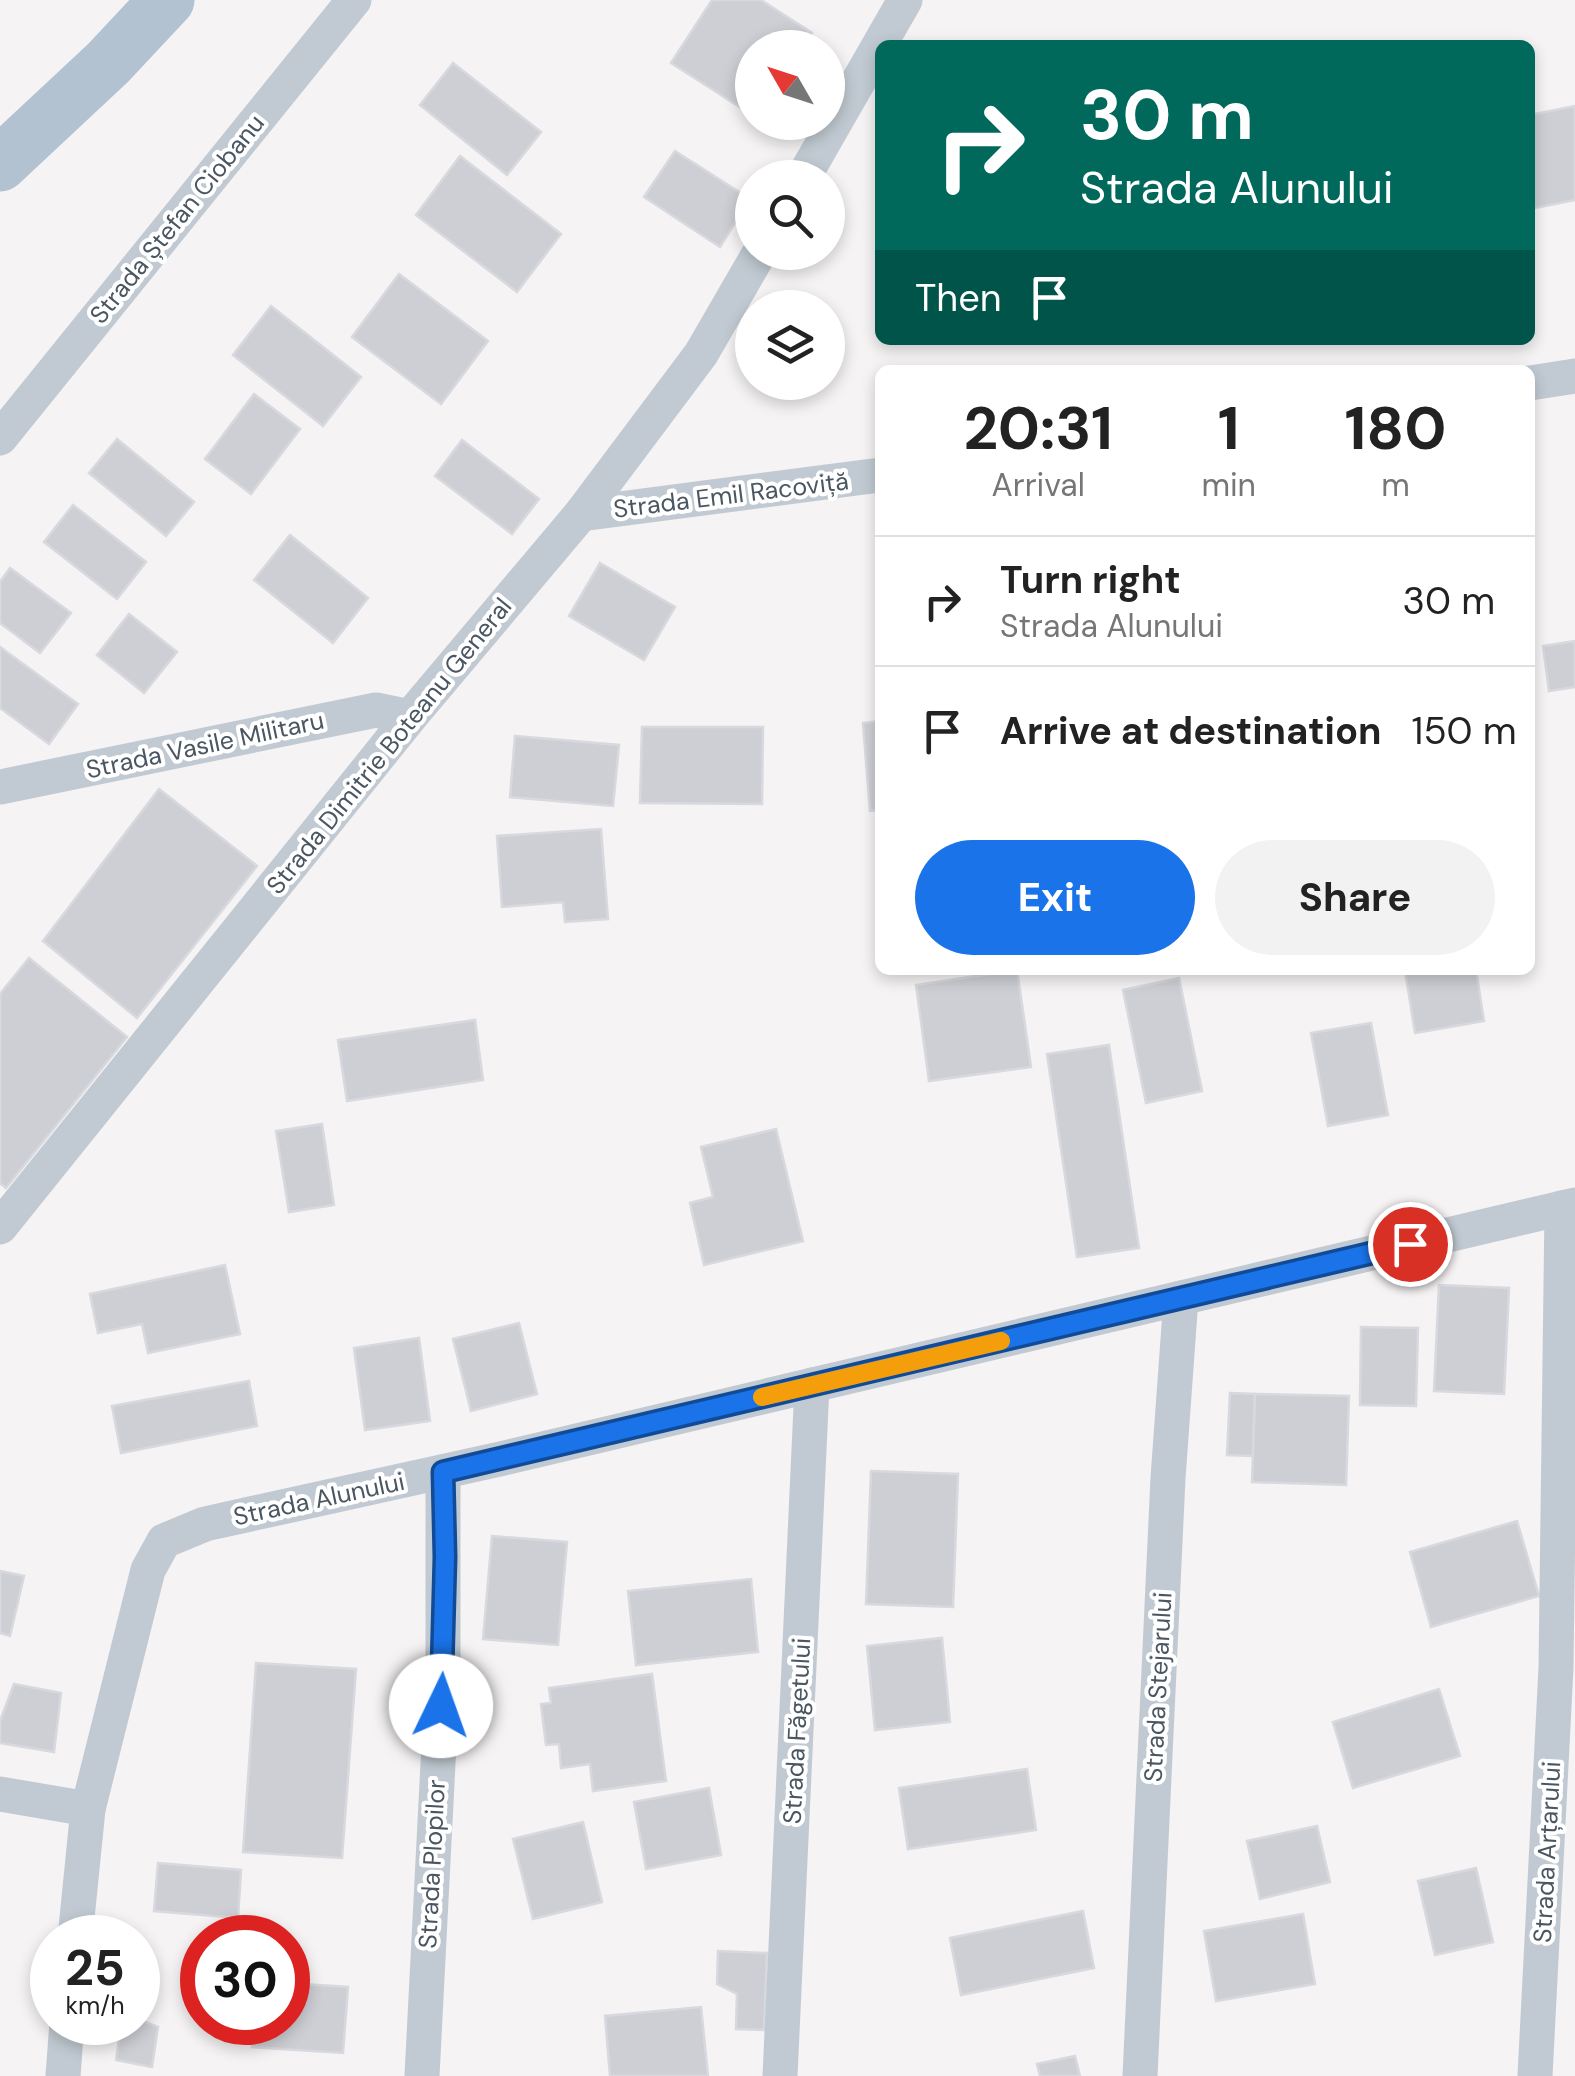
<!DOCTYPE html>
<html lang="en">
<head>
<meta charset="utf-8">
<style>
  body { margin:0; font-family:"DM Sans",sans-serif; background:#f2f2f2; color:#222; height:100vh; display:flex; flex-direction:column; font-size:38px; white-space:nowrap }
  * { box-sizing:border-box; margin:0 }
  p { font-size:32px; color:#767676 }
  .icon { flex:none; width:55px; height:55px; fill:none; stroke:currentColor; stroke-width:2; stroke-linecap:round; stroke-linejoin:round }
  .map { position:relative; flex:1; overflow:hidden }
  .drawer { position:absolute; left:875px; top:365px; width:660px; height:610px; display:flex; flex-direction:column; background:#fff; border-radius:15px; box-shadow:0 5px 15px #0003 }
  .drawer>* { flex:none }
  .guide { position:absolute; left:875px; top:40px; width:660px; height:305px; border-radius:15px; box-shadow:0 5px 15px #0003; background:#00695c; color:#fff; overflow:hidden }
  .needle { width:65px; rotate:309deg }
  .fabs { position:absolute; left:735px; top:30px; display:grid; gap:20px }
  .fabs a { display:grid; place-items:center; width:110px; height:110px; border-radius:50%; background:#fff; box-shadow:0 5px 15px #0003; font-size:50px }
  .speed { position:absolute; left:30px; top:1915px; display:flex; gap:20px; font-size:50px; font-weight:700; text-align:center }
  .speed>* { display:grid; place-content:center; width:130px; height:130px; border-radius:50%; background:#fff; box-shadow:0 5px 15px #0003; line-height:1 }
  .speed small { font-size:25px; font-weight:400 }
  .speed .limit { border:15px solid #d22; background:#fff; color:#111 }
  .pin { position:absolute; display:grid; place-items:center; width:85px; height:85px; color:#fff; margin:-42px; border:5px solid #fff; border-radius:50%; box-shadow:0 2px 10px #0007 }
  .me { position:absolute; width:110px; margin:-55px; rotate:3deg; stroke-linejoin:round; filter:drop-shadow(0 0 8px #0008) }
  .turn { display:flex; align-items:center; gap:35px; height:210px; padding:0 40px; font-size:45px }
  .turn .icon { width:130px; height:130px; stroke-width:2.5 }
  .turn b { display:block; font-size:70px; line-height:85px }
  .then { display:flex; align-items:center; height:95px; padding:0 40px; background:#0003; gap:20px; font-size:38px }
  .eta { display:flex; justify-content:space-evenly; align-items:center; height:170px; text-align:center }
  .eta b { font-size:60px; font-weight:700; line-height:70px }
  .cta { display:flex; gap:20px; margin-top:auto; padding:20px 40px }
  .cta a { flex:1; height:115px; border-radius:60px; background:#1a73e8; color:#fff; font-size:40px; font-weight:700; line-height:115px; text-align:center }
  .cta a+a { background:#f2f2f2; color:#222 }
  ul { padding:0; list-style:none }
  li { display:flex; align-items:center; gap:30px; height:130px; padding:0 40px; border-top:2px solid #e0e0e0 }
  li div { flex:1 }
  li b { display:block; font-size:38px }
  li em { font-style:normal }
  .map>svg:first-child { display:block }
  .building { fill:#cdcfd5; stroke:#d7d9de; stroke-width:2.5 }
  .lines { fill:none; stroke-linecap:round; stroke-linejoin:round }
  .street { stroke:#c1cad2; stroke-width:35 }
  .primary { stroke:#b3c2d1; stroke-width:55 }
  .route-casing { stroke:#114b97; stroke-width:25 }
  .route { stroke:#1a73e8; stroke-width:18 }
  .slow { stroke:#f59e0b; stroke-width:18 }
  .labels { text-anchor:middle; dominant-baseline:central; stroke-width:8; stroke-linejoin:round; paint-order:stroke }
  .street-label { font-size:25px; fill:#4a5661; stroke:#fff }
</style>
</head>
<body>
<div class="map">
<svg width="1575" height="2076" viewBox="0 0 1575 2076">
  <rect width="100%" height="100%" fill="#f5f3f3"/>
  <g class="building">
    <path d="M712,0H761L812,33L803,48H752V115L671,63Z"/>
    <path d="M453,63L541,132L507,175L420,105Z"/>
    <path d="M1575,106V200L1530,209V115Z"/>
    <path d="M675,151L750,199L720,247L644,197Z"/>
    <path d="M460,156L561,234L517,292L416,215Z"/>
    <path d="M399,274L488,341L441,404L352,337Z"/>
    <path d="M271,306L361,377L323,426L233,355Z"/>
    <path d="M254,394L300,429L251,494L205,459Z"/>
    <path d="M117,439L194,502L166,536L89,473Z"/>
    <path d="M462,440L539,499L512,534L435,476Z"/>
    <path d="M73,505L146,562L117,599L44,542Z"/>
    <path d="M290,535L368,598L333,643L254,580Z"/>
    <path d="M600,563L675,607L644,660L569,616Z"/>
    <path d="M10,568L71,613L40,653L0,623V582Z"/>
    <path d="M129,614L177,652L144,693L97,655Z"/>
    <path d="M1575,641V687L1549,691L1543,646Z"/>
    <path d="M0,647L78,704L49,744L0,708Z"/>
    <path d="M880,721V810L870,811L863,723Z"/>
    <path d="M642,727H763L762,804L640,803Z"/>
    <path d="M515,736L619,745L613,806L510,797Z"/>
    <path d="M159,789L257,866L137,1018L43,941Z"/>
    <path d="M601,829L608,919L565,922L563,902L502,907L497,836Z"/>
    <path d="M29,958L127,1037L6,1188L0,1183V994Z"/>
    <path d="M1017,970L1031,1067L929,1081L916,985Z"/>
    <path d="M1405,970H1476L1484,1021L1415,1033Z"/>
    <path d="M1179,978L1202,1091L1146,1103L1123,990Z"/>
    <path d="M475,1020L483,1080L347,1101L338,1040Z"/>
    <path d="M1371,1023L1388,1115L1328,1126L1311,1033Z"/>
    <path d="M1109,1045L1139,1248L1077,1257L1047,1054Z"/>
    <path d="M322,1124L334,1205L289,1212L276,1131Z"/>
    <path d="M776,1129L803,1241L704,1265L690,1203L713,1197L701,1147Z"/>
    <path d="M225,1265L240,1334L148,1353L142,1324L98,1333L90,1294Z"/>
    <path d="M1439,1285L1509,1288L1504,1394L1434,1391Z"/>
    <path d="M519,1323L537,1394L471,1411L453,1339Z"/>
    <path d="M1361,1327L1418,1328L1416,1406L1360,1405Z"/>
    <path d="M419,1338L430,1421L365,1430L354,1348Z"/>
    <path d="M249,1381L257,1426L121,1453L112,1406Z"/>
    <path d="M1230,1393L1255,1394L1253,1456L1227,1455Z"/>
    <path d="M1255,1394L1349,1396L1346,1485L1252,1482Z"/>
    <path d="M871,1471L958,1474L953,1607L866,1604Z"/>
    <path d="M1517,1521L1539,1596L1431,1627L1410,1552Z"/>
    <path d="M492,1536L567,1542L558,1645L483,1639Z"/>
    <path d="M0,1571L24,1576L10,1636L0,1633Z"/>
    <path d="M751,1579L758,1652L636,1665L628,1591Z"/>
    <path d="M942,1638L950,1722L875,1730L867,1646Z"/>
    <path d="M256,1663L356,1669L342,1858L243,1852Z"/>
    <path d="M652,1674L666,1781L593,1791L590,1764L561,1768L559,1744L546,1745L541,1704L551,1703L549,1688Z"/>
    <path d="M14,1684L61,1693L54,1752L0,1743V1721Z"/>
    <path d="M1439,1689L1460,1756L1353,1788L1333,1722Z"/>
    <path d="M1027,1769L1036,1830L908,1849L899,1788Z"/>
    <path d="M709,1788L721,1855L646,1869L634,1802Z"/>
    <path d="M583,1822L602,1902L533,1919L513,1839Z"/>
    <path d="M1317,1826L1330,1882L1260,1899L1247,1841Z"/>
    <path d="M158,1863L241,1870L238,1918L154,1911Z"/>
    <path d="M1476,1868L1493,1942L1435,1955L1418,1881Z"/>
    <path d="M1083,1911L1094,1968L961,1995L950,1938Z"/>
    <path d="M1303,1914L1315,1984L1216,2001L1204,1931Z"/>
    <path d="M718,1951L767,1953L764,2030L736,2029L737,1994L717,1984Z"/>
    <path d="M288,1983L348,1987L343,2053L252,2047L254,2022H288Z"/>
    <path d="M701,2007L708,2076H610L605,2016Z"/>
    <path d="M138,2019L158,2027L152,2067L116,2060L120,2031L130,2022H138Z"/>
    <path d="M1075,2056L1080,2076H1040L1037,2064Z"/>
  </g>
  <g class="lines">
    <g class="street">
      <path d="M803,178L905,0"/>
      <path d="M1530,383L1575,376"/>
      <path d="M0,438L354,0"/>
      <path d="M581,514L880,475"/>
      <path d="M0,787L376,710L410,717"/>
      <path d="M0,1227L410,717L581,514L701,354L760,252"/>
      <path d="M0,1794L88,1809"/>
      <path d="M75,1938L88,1809L148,1570L164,1541L205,1524L500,1459L1575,1205"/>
      <path d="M63,2076L67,2022"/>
      <path d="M422,2076L443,1666V1472"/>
      <path d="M780,2076L812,1385"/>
      <path d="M1140,2076L1168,1478L1181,1298"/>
      <path d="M1535,2076L1556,1668L1562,1208"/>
    </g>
    <path class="primary" d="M0,164L108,63L167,0"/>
  </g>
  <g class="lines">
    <g class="route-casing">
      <path id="route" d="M441,1706L445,1557L443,1472L1410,1244"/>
    </g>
    <use href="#route" class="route"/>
    <path class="slow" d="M762,1397L1001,1341"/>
  </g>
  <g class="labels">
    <g class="street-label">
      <text transform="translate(177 219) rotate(-51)">Strada Ștefan Ciobanu</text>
      <text transform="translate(731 495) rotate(-7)">Strada Emil Racoviță</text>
      <text transform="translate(205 745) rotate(-12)">Strada Vasile Militaru</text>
      <text transform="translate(389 746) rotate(-51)">Strada Dimitrie Boteanu General</text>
      <text transform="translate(319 1499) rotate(-12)">Strada Alunului</text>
      <text transform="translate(1158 1687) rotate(-87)">Strada Stejarului</text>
      <text transform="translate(797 1731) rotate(-87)">Strada Făgetului</text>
      <text transform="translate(1547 1852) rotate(-87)">Strada Arțarului</text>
      <text transform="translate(432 1864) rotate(-87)">Strada Plopilor</text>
    </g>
  </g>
</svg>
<div class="fabs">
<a><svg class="needle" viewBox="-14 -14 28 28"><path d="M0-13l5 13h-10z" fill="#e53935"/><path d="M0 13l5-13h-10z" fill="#767676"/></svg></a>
<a><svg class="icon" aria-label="search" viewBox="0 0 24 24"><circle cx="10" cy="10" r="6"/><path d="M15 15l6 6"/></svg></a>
<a><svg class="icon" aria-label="layers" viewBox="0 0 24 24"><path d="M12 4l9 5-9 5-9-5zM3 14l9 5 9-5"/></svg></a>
</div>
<div class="speed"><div>25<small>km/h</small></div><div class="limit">30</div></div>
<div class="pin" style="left:1410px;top:1244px;background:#d93025"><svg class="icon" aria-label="arrive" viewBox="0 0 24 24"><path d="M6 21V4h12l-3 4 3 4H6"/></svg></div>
<svg class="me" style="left:441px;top:1706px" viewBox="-20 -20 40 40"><circle r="19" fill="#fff"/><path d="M0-13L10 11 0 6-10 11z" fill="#1a73e8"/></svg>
<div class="guide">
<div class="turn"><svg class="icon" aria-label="right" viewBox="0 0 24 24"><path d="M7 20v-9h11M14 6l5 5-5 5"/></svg><div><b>30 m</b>Strada Alunului</div></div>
<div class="then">Then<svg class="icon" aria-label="arrive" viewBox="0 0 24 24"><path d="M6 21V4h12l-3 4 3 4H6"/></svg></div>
</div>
<section class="drawer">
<div class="eta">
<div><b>20:31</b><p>Arrival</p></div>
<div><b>1</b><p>min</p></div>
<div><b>180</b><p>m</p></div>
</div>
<ul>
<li><svg class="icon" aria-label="right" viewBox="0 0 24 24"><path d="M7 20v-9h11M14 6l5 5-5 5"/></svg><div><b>Turn right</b><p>Strada Alunului</p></div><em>30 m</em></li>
<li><svg class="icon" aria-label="arrive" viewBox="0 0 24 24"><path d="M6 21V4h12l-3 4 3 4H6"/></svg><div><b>Arrive at destination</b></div><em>150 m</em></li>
</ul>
<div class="cta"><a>Exit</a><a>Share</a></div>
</section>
</div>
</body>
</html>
